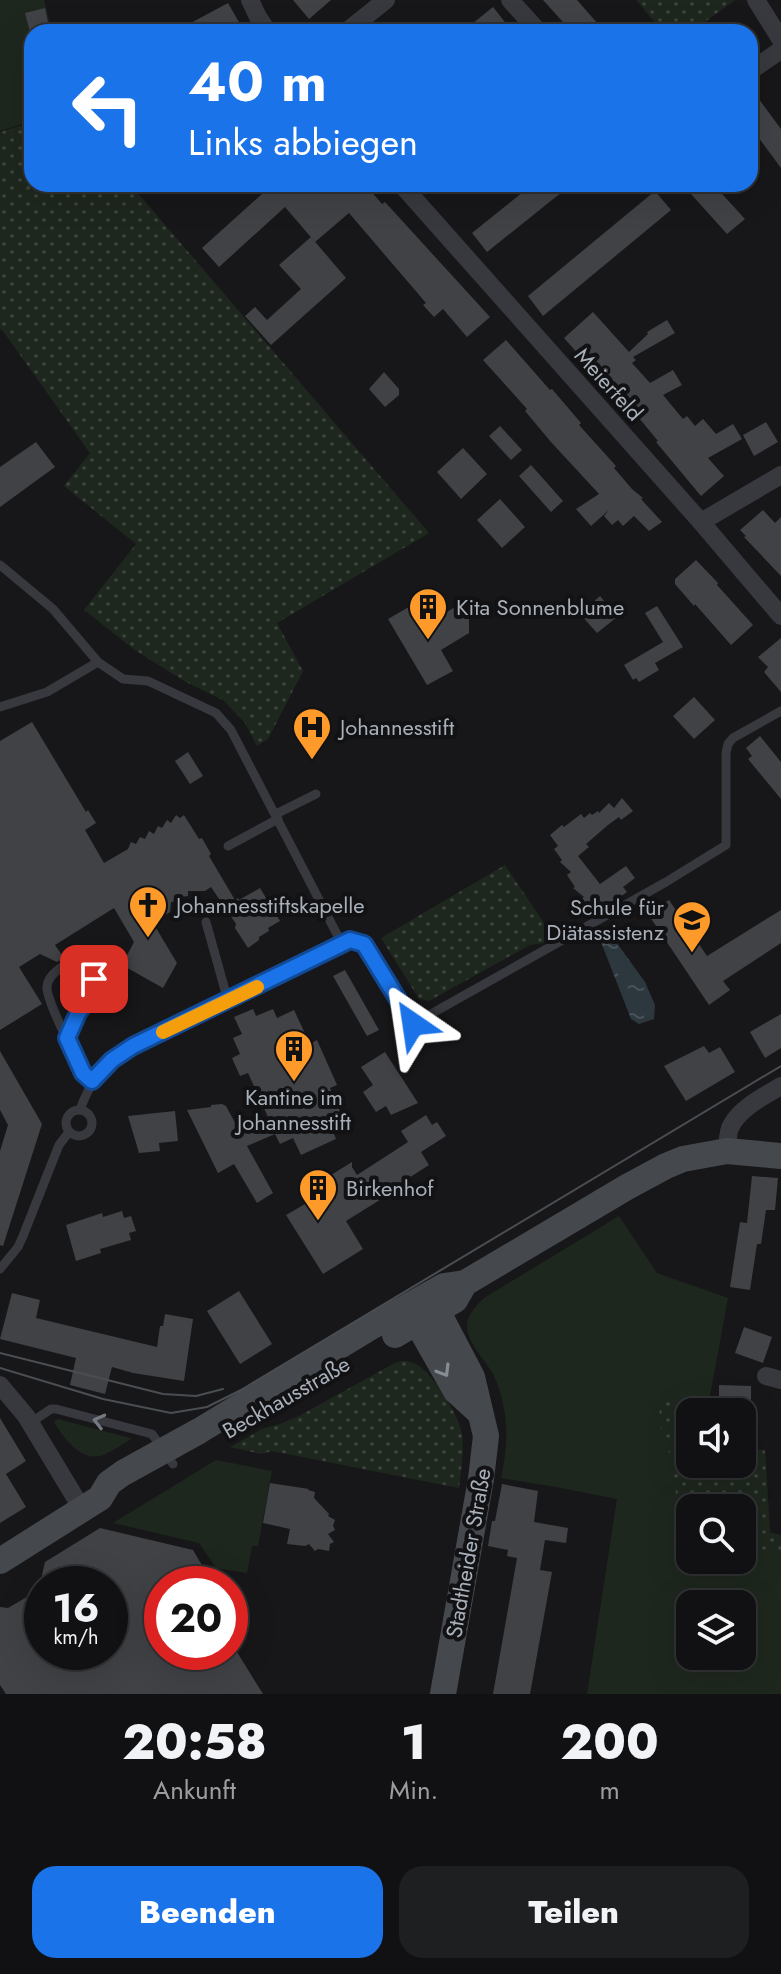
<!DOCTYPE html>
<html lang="de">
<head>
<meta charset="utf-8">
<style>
  body { margin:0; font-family:Jost,sans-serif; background:#1e1f21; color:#f1f3f6; height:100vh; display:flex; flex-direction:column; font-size:30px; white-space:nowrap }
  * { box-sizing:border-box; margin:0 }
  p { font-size:26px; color:#9c9da0 }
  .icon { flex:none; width:44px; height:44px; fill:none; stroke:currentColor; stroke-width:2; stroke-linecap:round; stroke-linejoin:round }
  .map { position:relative; height:1694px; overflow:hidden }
  .details { display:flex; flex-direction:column; background:#111113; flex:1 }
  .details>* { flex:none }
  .guide { position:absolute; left:24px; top:24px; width:734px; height:168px; border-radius:24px; box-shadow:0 8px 32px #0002,0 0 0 2px #303133; background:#1a73e8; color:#fff; overflow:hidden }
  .buttons { position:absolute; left:676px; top:1398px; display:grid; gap:16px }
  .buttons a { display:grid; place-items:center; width:80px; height:80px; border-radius:16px; background:#111113; box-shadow:0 8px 32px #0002,0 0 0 2px #303133; font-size:40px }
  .speed { position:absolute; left:24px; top:1566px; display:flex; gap:16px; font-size:40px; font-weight:700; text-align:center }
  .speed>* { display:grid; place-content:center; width:104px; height:104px; border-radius:50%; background:#111113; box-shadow:0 8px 32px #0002,0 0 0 2px #303133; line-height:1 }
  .speed small { font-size:20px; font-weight:400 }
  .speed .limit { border:12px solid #d22; background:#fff; color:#111 }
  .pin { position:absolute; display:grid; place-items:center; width:68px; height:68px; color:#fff; margin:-34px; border-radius:16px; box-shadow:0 4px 12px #0006 }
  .me { position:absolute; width:88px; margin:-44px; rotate:328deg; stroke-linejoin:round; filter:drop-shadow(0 0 6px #0008) }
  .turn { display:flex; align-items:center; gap:28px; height:168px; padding:0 32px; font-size:36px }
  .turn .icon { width:104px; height:104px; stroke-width:2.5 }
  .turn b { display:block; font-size:56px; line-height:68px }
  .eta { display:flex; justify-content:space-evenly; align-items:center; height:136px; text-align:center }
  .eta b { font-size:48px; font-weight:800; line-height:56px }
  .button { display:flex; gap:16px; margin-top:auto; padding:16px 32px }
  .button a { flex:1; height:92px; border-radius:24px; background:#1a73e8; color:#fff; font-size:32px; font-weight:800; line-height:92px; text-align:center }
  .button a+a { background:#1e1f21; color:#f1f3f6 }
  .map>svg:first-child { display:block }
  .green { fill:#1e271e; fill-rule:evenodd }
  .park { fill:url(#park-dots) }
  .water { fill:url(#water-ripples) }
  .building { fill:#414246 }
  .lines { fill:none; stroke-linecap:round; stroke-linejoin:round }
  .lane { stroke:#37393e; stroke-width:9 }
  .street { stroke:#37393e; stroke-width:18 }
  .secondary { stroke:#45494e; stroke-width:26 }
  .tram { stroke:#4a4e53; stroke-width:2 }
  .oneway { stroke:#858c94 }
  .oneway2 { stroke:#757a82 }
  .route-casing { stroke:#114b97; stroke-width:20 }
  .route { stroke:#1a73e8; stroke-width:14 }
  .slow { stroke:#f59e0b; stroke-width:14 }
  .labels { text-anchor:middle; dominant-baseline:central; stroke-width:8; stroke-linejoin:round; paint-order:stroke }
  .street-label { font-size:22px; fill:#a8b0ba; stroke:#121214 }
  .poi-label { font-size:22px; fill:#a8b0ba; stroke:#121214; text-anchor:start }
</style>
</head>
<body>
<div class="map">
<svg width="781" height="1694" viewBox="0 0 781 1694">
  <defs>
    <pattern id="park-dots" width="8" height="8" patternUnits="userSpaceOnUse" patternTransform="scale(2)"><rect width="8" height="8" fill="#1e271e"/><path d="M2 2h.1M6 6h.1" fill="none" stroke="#3c443d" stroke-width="1.8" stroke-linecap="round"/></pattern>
    <pattern id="water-ripples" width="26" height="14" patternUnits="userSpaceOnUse" patternTransform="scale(2)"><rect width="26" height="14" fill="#2c383e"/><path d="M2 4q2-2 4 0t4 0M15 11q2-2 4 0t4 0" fill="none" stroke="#485258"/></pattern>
  </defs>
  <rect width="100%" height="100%" fill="#171719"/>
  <g class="green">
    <path d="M0,0H44L52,32H32V121L0,131Z"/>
    <path d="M619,1216L657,1273L728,1298L707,1412H690V1464H742V1449L765,1450L770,1533L781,1535V1694H587L617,1499L556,1487L501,1478C509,1442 509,1408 493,1374C485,1359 466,1342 467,1324C468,1314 477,1305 484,1298ZM690,1508H742V1560H690ZM690,1604H742V1656H690Z"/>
    <path d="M58,1419L130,1438L131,1439C122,1445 112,1451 103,1455C81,1463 63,1437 54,1422Z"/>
    <path d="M216,1460L272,1471L258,1546H252L247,1573L216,1568L199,1543L113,1523Z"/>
  </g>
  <g class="park">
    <path d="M636,0H735L691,32H663Z"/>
    <path d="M32,122V184H130L429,533L277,623L303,671L268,739L257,746L245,723L223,700L184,681L135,650L84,610L136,544L64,486L90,453L3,331L0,329V132Z"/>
    <path d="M505,865L554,938L544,943L530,945L429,1001L419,999L381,938Z"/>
    <path d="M400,1361C408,1361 413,1362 419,1366C432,1374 458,1414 461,1430C465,1449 461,1469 459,1488L272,1451L261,1454L230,1447L262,1429L280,1424L299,1416L393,1364Z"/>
    <path d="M665,1396L706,1412H690V1464H742V1449L765,1450L770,1533L781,1535V1555L742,1551V1508H690V1521L677,1502L672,1462L660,1424L659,1401Z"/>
  </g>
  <path class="water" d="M611,935L645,982L655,1005L654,1019L639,1024L631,1019L601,942Z"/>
  <g class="building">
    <path d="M293,0H331L309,19Z"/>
    <path d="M543,0H577L605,32H572Z"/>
    <path d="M228,3L240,24L225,32H174Z"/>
    <path d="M493,7L508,26L500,32H462Z"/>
    <path d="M45,8L50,32H30L25,13Z"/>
    <path d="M750,87L781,129V168L750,126Z"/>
    <path d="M273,184H365L382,204L385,202L490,317L467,337L443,309L434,317L423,305L426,303L349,213L315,242L285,207L219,267L202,248Z"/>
    <path d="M533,184H572L487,252L472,233Z"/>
    <path d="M682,184H713L745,219L727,234Z"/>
    <path d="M655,191L671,210L543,316L528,296Z"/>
    <path d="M311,237L346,278L271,345L245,316L255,307L267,320L301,289L279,265Z"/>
    <path d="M593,312L629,352L648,334L647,332L667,320L675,333L633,357L636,360L632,363L650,383L673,370L682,385L663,395L683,419L687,416L695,426L703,419L716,434L733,424L742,439L708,458L724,476L701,496L656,442L658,441L639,418L637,420L564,338Z"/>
    <path d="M506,340L550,390L552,389L581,423L579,425L616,466L614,468L632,489L643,498L641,499L662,522L649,531L634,516L623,526L618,520L612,525L604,516L609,510L591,526L576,509L599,494L551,442L525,411L527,409L483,360Z"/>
    <path d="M384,372L399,389V395L385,407L369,389Z"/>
    <path d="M766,422L778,442L754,456L743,435Z"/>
    <path d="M500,426L522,450L511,460L489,436Z"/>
    <path d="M36,442L55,467L0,507V467Z"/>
    <path d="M463,448L487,474L461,499L437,472Z"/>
    <path d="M531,465L563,501L551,512L519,476Z"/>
    <path d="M500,499L525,527L502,548L477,520Z"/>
    <path d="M763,510L775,523L781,517V576L744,537L746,536L740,530Z"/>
    <path d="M696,560L718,583L717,585L753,625L731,645L695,604L694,606L675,584V579Z"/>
    <path d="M600,596L617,617L597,633L580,614Z"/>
    <path d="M414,604L418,611L437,618L455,607L469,616V633L441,650L453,671L427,685L388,619Z"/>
    <path d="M657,606L683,647L655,663L659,670L639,682L636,678L633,680L624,665L663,642L645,613Z"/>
    <path d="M781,638V692L764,672L768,667L758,657Z"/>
    <path d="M694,697L715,720L694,739L673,716Z"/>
    <path d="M32,722L86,812L88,810L96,823L85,830L104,863L128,849L131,842L136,844L140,837L145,839L149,831L154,834L158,826L162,828L167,820L171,823L176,815L180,818L184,815L199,839L202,838L211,854L209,856L235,900L238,898L239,900L260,888L280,921L268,928L269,931L259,937V940L248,948L235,928L236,924L211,887L205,891H188V896L180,897V901L171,902L170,912L153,923L177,963L163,988L122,965L134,942L114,908L55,945L64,958L57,962L40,954L19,967L42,1004L0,1030V741Z"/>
    <path d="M760,736L781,762V799L748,759L752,756L746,748Z"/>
    <path d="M188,752L203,776L190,784L175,761Z"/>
    <path d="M622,798L633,811L621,820L619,817L608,825L586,844L589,847L578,856L600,884L626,866L635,878L623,887L627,892L606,907L602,909L600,906L589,914L579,900L584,897L573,888L575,887L567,875L571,872L560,862L562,860L554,849L558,846L550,835L562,825L564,827L581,814L584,818L590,813L592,815L598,811L599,813L609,803L614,808Z"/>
    <path d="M669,900L707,956L781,910V943L723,981L730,990L709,1005L648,914Z"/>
    <path d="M345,970L379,1030L367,1036L333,976Z"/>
    <path d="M253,1009L256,1016L273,1009L277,1018L294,1010L310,1044L317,1040L337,1085L330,1088L342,1116L329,1122L336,1139L301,1155L293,1138L280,1144L275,1134L247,1146L273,1193L257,1203L234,1164L218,1173L187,1110L211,1107V1105L222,1104L226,1106L239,1130L268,1117L248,1073L240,1076L232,1058L240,1054L233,1038L242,1034L234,1017Z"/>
    <path d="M781,1014V1048L765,1058L750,1032Z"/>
    <path d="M704,1046L709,1053L720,1047L735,1072L686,1101L664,1066Z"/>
    <path d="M0,1051L42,1124L3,1246L0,1245V1151L8,1125L0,1110Z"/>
    <path d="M385,1052L418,1103L391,1115L386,1106L376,1112L363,1092L373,1085L361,1067Z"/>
    <path d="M175,1111L178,1141L159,1143L160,1151L139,1153L128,1116Z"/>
    <path d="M426,1115L432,1125L437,1122L446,1136L421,1152L429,1165L401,1183L405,1188L392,1196L391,1193L346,1221L363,1249L323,1274L286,1215L338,1185L331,1175L352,1162V1167L357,1175L408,1142L401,1131Z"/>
    <path d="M752,1176L778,1178L775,1210H766L761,1244H757L750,1290L730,1287L740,1222L747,1223Z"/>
    <path d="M122,1211L124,1218L131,1216L136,1231L129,1233L131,1240L100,1249L101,1253L76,1261L66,1225L102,1213L103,1217Z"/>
    <path d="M239,1291L272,1344L240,1364L207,1311Z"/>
    <path d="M12,1293L40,1300L36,1318L157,1347L160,1326H163L165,1314L193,1319L184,1381L133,1373L112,1367L105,1394L70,1385L76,1358L0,1339Z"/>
    <path d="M744,1327L772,1337L763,1363L735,1353Z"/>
    <path d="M719,1385L751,1386V1412H719Z"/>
    <path d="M0,1418L26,1461L6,1474L26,1507L0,1523Z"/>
    <path d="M270,1483L309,1489L308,1490L315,1492L314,1498L329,1514L328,1516L335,1520L333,1526L335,1530L328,1534L334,1542L330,1544L329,1551L318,1549L315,1551L309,1544L305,1546L287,1544L290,1529L263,1523Z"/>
    <path d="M502,1484L538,1491L534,1522L568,1528L566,1543L545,1540L540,1570L552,1572L530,1694H493L517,1558L507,1556L508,1550L488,1546L492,1521H495Z"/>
    <path d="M100,1528L193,1550L213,1584H162V1652H237L263,1694H6L0,1685V1607L8,1608L42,1588V1652H110V1584H40L45,1562Z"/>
  </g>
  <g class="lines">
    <g class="lane">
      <path d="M0,565L53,609L98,662L123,679L148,681L216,713L231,730L342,944"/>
      <path d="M0,707L47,692L98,662"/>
      <path d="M276,814L316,794"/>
      <path d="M228,846L278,819"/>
      <path d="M206,922L228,1001"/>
      <path d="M67,1038C73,1022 81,1009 92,995C94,992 97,989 96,984C95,980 92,977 89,975C85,971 80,965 74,964C64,962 48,976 47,986C45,998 73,1051 79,1066L83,1073L92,1081"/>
      <circle cx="79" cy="1123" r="13"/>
      <path d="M80,1110C89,1084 101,1068 123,1053L350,940L364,944L413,1024L666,882L726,845V753L728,744L733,738L781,711"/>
      <path d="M0,1269L18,1247L23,1236L59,1145L69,1132"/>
      <path d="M30,1423L51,1409H56L152,1434L173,1464"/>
    </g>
    <g class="street">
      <path d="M250,0L258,17L268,32"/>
      <path d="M510,0L539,32"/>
      <path d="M756,0L781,40"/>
      <path d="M346,32L386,0"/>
      <path d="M750,71L781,50"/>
      <path d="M401,184L701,522L781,616"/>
      <path d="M701,522L781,475"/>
      <path d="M727,1151C728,1143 727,1133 731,1126C740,1108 764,1096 781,1086"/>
      <path d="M766,1376L781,1380"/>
      <path d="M0,1385L26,1416L82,1509"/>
    </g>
    <g class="secondary">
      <path d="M430,1297L472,1377L486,1436L481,1479L443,1694"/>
      <path d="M410,1310L456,1391L480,1413"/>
      <path d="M395,1335L455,1300L463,1286"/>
      <path d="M0,1561L100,1498L109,1483L123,1473L199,1431L371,1327L444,1286L465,1283L627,1187L666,1166L683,1159L727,1151L781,1156"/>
    </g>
    <g class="tram">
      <path d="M0,1353L163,1394L196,1396L223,1389"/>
      <path d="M0,1368L103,1399L171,1413L207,1407L241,1390L781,1066"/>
    </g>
  </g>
  <defs><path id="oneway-chevron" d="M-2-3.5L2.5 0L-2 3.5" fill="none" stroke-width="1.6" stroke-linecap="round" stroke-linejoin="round" transform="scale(2)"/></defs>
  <use class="oneway" href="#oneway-chevron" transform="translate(444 1371) rotate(59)"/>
  <use class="oneway2" href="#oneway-chevron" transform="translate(99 1421) rotate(-166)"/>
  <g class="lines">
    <g class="route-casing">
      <path id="route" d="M94,979L96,985L95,990L78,1013L67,1038L83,1073L92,1081L112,1060L133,1046L350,940L364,944L413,1024"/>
    </g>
    <use href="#route" class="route"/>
    <path class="slow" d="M163,1032L257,987"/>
  </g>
  <defs>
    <g id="building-pin" transform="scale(2)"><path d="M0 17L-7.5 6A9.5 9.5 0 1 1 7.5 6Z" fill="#fe9a2a" stroke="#121214"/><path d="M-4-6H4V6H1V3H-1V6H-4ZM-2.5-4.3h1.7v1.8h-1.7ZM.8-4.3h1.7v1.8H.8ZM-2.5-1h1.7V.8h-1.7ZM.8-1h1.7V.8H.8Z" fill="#111"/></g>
    <g id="hospital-pin" transform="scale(2)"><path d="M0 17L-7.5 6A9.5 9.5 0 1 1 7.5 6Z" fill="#fe9a2a" stroke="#121214"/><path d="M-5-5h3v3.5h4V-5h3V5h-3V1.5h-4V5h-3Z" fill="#111"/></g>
    <g id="church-pin" transform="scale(2)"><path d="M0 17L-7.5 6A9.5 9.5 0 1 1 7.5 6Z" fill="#fe9a2a" stroke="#121214"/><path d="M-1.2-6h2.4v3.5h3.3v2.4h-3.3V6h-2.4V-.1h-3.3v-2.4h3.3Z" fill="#111"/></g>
    <g id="school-pin" transform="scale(2)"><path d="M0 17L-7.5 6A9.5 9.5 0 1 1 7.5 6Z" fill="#fe9a2a" stroke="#121214"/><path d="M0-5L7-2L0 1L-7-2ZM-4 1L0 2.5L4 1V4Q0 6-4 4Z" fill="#111"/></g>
  </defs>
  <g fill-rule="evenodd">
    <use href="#building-pin" x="428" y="607"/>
    <use href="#hospital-pin" x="312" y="727"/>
    <use href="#church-pin" x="148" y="905"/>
    <use href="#school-pin" x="692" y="920"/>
    <use href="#building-pin" x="294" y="1049"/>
    <use href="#building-pin" x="318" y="1188"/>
  </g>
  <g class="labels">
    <g class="street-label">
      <text transform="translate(609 384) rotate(48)">Meierfeld</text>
      <text transform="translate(286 1397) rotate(-30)">Beckhausstraße</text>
      <text transform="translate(468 1553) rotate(-80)">Stadtheider Straße</text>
    </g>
    <g class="poi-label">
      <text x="456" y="607">Kita Sonnenblume</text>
      <text x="340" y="727">Johannesstift</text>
      <text x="176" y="905">Johannesstiftskapelle</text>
      <text x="664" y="907" text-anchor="end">Schule für<tspan x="664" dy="25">Diätassistenz</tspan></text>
      <text x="294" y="1097" text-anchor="middle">Kantine im<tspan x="294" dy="25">Johannesstift</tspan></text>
      <text x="346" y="1188">Birkenhof</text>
    </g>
  </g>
</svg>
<div class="buttons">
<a><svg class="icon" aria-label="sound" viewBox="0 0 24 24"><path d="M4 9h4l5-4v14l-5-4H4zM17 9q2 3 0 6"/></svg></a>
<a><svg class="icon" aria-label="search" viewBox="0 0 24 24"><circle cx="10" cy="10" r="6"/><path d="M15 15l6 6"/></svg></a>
<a><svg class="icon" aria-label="layers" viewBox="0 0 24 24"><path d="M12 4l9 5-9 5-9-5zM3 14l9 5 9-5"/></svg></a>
</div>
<div class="speed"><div>16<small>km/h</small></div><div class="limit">20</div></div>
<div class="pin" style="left:94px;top:979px;background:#d93025"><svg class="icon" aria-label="arrive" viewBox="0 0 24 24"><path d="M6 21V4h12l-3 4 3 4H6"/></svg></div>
<svg class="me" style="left:413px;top:1024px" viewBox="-20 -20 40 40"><path d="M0-17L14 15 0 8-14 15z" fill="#1a73e8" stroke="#fff" stroke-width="4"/></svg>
<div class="guide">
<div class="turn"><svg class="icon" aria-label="left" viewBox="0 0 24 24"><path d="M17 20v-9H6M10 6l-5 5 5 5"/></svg><div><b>40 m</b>Links abbiegen</div></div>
</div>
</div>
<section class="details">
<div class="eta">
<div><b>20:58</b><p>Ankunft</p></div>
<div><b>1</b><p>Min.</p></div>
<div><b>200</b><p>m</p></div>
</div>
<div class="button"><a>Beenden</a><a>Teilen</a></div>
</section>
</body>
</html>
